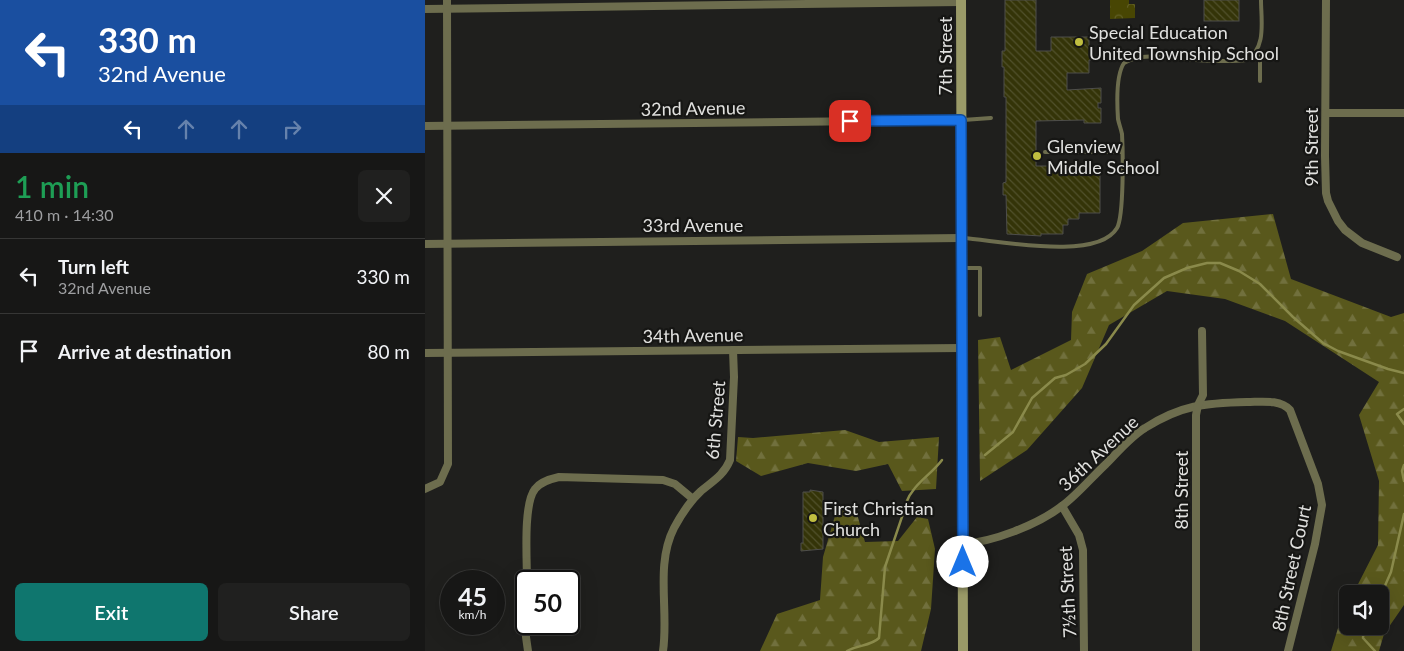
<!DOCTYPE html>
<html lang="en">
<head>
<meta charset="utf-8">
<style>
  body { margin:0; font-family:Lato,sans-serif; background:#20201f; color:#f1f3f6; height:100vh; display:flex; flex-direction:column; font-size:19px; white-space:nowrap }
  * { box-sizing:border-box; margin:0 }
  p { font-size:16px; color:#9e9fa1 }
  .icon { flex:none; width:28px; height:28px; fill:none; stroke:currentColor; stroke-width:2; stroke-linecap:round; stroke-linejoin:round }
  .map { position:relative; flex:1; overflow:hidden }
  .panel { display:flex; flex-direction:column; background:#171716; width:425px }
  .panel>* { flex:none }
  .banner { background:#1a4fa0; color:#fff; overflow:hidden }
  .buttons { position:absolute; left:914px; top:585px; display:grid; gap:10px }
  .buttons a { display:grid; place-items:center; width:50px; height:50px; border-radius:8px; background:#171716; box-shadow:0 5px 20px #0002,0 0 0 1px #363635; font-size:25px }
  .speed { position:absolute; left:15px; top:570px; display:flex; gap:10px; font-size:25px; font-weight:700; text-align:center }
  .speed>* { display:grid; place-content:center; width:65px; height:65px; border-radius:50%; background:#171716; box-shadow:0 5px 20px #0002,0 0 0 1px #363635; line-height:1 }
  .speed small { font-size:12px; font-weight:400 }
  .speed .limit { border:2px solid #111; border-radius:8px; background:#fff; color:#111 }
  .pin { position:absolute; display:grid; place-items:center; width:42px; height:42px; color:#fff; margin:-21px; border-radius:10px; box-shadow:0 2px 8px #0006 }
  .me { position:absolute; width:55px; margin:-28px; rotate:0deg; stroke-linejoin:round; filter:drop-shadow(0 0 4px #0008) }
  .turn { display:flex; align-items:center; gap:18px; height:105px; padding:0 15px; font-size:22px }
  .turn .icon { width:65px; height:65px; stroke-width:2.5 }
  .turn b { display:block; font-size:35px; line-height:42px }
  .lanes { display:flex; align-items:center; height:48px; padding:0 15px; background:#0003; justify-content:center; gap:25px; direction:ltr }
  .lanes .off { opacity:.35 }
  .round { display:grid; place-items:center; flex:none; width:52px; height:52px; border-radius:8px; background:#20201f }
  .headline { display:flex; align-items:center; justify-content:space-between; height:85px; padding:0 15px }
  h1 { font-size:30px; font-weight:600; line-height:38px; color:#1e9e55 }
  .action { display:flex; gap:10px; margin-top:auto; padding:10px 15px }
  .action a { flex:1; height:58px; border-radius:8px; background:#0f766e; color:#fff; font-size:20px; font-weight:600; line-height:58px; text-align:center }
  .action a+a { background:#20201f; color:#f1f3f6 }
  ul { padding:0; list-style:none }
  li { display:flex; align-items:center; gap:15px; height:75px; padding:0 15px; border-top:1px solid #363635 }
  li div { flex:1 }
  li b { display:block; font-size:19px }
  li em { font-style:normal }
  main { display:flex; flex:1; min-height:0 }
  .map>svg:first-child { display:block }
  .forest { fill:url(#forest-firs) }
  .park { fill:url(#park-crowns) }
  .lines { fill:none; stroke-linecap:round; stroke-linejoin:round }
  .stream { stroke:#8a8a4b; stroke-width:2.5 }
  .building { fill:url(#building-back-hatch); stroke:#4e4e4b }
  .service { stroke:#6d6d4e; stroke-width:4 }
  .minor { stroke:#6d6d4e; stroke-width:8 }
  .secondary { stroke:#9a9a68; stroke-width:10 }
  .route-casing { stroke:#114b97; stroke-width:12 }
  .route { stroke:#1a73e8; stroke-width:9 }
  .poi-dot { fill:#c0be40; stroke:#161614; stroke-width:2 }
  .labels { text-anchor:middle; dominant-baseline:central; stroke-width:4.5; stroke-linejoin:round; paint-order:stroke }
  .poi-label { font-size:18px; fill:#e1e1df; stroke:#161614; text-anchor:start }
  .street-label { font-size:18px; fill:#e1e1df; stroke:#161614 }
</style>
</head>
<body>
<main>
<section class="panel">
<div class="banner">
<div class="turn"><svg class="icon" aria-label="left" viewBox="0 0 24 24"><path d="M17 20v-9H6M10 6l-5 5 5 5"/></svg><div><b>330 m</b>32nd Avenue</div></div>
<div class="lanes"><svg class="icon" aria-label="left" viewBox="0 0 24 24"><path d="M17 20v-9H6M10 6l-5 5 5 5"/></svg><svg class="icon off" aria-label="ahead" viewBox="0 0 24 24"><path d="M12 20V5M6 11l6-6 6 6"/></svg><svg class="icon off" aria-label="ahead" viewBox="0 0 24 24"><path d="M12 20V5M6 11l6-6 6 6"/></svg><svg class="icon off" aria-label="right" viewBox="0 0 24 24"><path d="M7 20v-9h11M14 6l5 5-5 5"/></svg></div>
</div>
<div class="headline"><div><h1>1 min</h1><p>410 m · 14:30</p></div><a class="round"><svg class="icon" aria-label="close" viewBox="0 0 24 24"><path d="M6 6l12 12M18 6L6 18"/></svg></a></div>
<ul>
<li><svg class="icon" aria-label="left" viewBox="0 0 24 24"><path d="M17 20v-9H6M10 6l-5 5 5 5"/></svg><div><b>Turn left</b><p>32nd Avenue</p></div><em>330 m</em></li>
<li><svg class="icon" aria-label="arrive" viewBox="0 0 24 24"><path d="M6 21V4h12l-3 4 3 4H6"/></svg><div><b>Arrive at destination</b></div><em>80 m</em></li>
</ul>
<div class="action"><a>Exit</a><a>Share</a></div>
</section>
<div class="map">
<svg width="979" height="651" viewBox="0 0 979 651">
  <defs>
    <pattern id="forest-firs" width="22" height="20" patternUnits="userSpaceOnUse" patternTransform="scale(1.25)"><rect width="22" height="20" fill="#59581c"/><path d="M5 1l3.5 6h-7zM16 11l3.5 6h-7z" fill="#71703d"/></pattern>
    <pattern id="park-crowns" width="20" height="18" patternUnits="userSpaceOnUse" patternTransform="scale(1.25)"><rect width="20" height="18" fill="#484603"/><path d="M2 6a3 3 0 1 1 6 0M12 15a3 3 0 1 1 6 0" fill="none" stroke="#626027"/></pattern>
    <pattern id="building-back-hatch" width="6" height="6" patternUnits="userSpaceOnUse" patternTransform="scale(1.25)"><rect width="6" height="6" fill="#343408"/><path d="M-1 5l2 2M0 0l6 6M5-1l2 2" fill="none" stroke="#51512c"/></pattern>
  </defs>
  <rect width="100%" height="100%" fill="#1f1f1d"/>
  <g class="forest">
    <path d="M848,214L866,279L966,317L979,313V605L959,634L954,651H906L917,615L922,604V626H955V594H928L953,545L954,481L934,415L954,382L860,321L800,299L742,291L684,325L657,388L602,450L555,481L553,340L575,337L586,370L646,340L647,312L662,274L717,251L758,223Z"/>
    <path d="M420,430L454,442L514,437L511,489L477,491L463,464L431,471L383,463L336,476L311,461L313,437L328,438Z"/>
    <path d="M412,509L432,514L440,542L473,541L492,517L503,519L510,549L506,609L496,651H335L352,614L395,600L398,557Z"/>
  </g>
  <path class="park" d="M685,0H704V4H710V18L685,19Z"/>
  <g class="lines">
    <g class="stream">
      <path d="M979,409L972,414L979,424"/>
      <path d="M560,455L588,432L607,398L630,378L641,375L660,364L681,344L709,305L739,278L762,268L782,263H795L814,271L835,284L868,317L898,343L913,351L963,369L979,373"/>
      <path d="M979,465L977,471L979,481"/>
      <path d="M481,503C488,484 506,475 517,460"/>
      <path d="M955,597L966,572L979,514"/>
      <path d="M939,626L938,638L950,651"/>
      <path d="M422,651C432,645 446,646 454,638L460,567L481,505"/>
    </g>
  </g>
  <g class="building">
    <path d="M580,0H611V51H626V37H664V46H667V60H664V73H642V90L676,88V103H673V108H676V123H659V120L611,121V166H653V171H675V213H654V219H643V225H638V234H616V236L582,234L581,195H578V183L581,182V97H579V67H577V51H580Z"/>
    <rect x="779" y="0" width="35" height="21"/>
    <path d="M385,490L398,492V549L376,551V543H378V492H385Z"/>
  </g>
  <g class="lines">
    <g class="service">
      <path d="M832,51L835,55V81"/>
      <path d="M538,120L566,118"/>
      <path d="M620,152H697"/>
      <path d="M538,238C571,240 672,262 692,228C699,216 698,151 697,134C696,129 694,124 693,119C692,104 691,75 699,63C718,51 749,59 771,60C787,61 805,62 821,60C842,49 836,20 836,0"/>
      <path d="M539,268H555V315"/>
    </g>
    <g class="minor">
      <path d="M901,0L900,156L901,193L903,201L913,221L920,230L937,243L972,257"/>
      <path d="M0,9L536,2"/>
      <path d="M901,113H979"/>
      <path d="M0,126L536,120"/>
      <path d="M0,244L536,238"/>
      <path d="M0,353L537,348"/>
      <path d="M0,489L15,482L23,464L22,0"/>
      <path d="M637,506L654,535L658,550L659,651"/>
      <path d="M537,544C568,542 612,525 637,506C652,495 666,478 681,464C693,452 705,437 720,428C756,405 780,403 822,402C836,402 855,399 865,410L893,484L897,505L890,544L863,651"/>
      <path d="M102,581C102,560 98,504 110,489C115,482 125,479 134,477L238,480L250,484L268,499"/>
      <path d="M101,599V637L103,651"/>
      <path d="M238,651C244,611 230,565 249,528C256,515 265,501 276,491C288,481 299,475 305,460L309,377L308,350"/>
      <path d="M771,651V415L773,405L778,395L777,331"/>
    </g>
    <path class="secondary" d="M536,0L538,651"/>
  </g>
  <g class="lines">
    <g class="route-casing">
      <path id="route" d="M425,121L536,120L538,562"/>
    </g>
    <use href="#route" class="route"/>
  </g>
  <g class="poi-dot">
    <circle cx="654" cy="42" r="5"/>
    <circle cx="612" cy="156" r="5"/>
    <circle cx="388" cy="518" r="5"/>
  </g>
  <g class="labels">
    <g class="poi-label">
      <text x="664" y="32">Special Education<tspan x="664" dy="21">United Township School</tspan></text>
      <text x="622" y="146">Glenview<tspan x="622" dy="21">Middle School</tspan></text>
      <text x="398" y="508">First Christian<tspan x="398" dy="21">Church</tspan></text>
    </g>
    <g class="street-label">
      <text transform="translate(520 56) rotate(-90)">7th Street</text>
      <text transform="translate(268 108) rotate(-1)">32nd Avenue</text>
      <text transform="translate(886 147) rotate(-90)">9th Street</text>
      <text x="268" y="225">33rd Avenue</text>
      <text transform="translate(268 335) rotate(-1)">34th Avenue</text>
      <text transform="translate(290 420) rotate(-85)">6th Street</text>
      <text transform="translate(673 453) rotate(-43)">36th Avenue</text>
      <text transform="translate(756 490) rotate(-90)">8th Street</text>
      <text transform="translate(866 568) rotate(-78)">8th Street Court</text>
      <text transform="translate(642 592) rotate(-93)">7½th Street</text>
    </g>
  </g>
</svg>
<div class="buttons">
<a><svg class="icon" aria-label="sound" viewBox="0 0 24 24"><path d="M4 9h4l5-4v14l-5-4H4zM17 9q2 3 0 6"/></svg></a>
</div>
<div class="speed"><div>45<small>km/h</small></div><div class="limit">50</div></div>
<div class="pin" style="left:425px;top:121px;background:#d93025"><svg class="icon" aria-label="arrive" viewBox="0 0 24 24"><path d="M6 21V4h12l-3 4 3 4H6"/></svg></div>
<svg class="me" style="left:538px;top:562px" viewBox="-20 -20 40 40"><circle r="19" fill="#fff"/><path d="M0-13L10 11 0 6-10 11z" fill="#1a73e8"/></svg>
</div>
</main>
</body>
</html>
